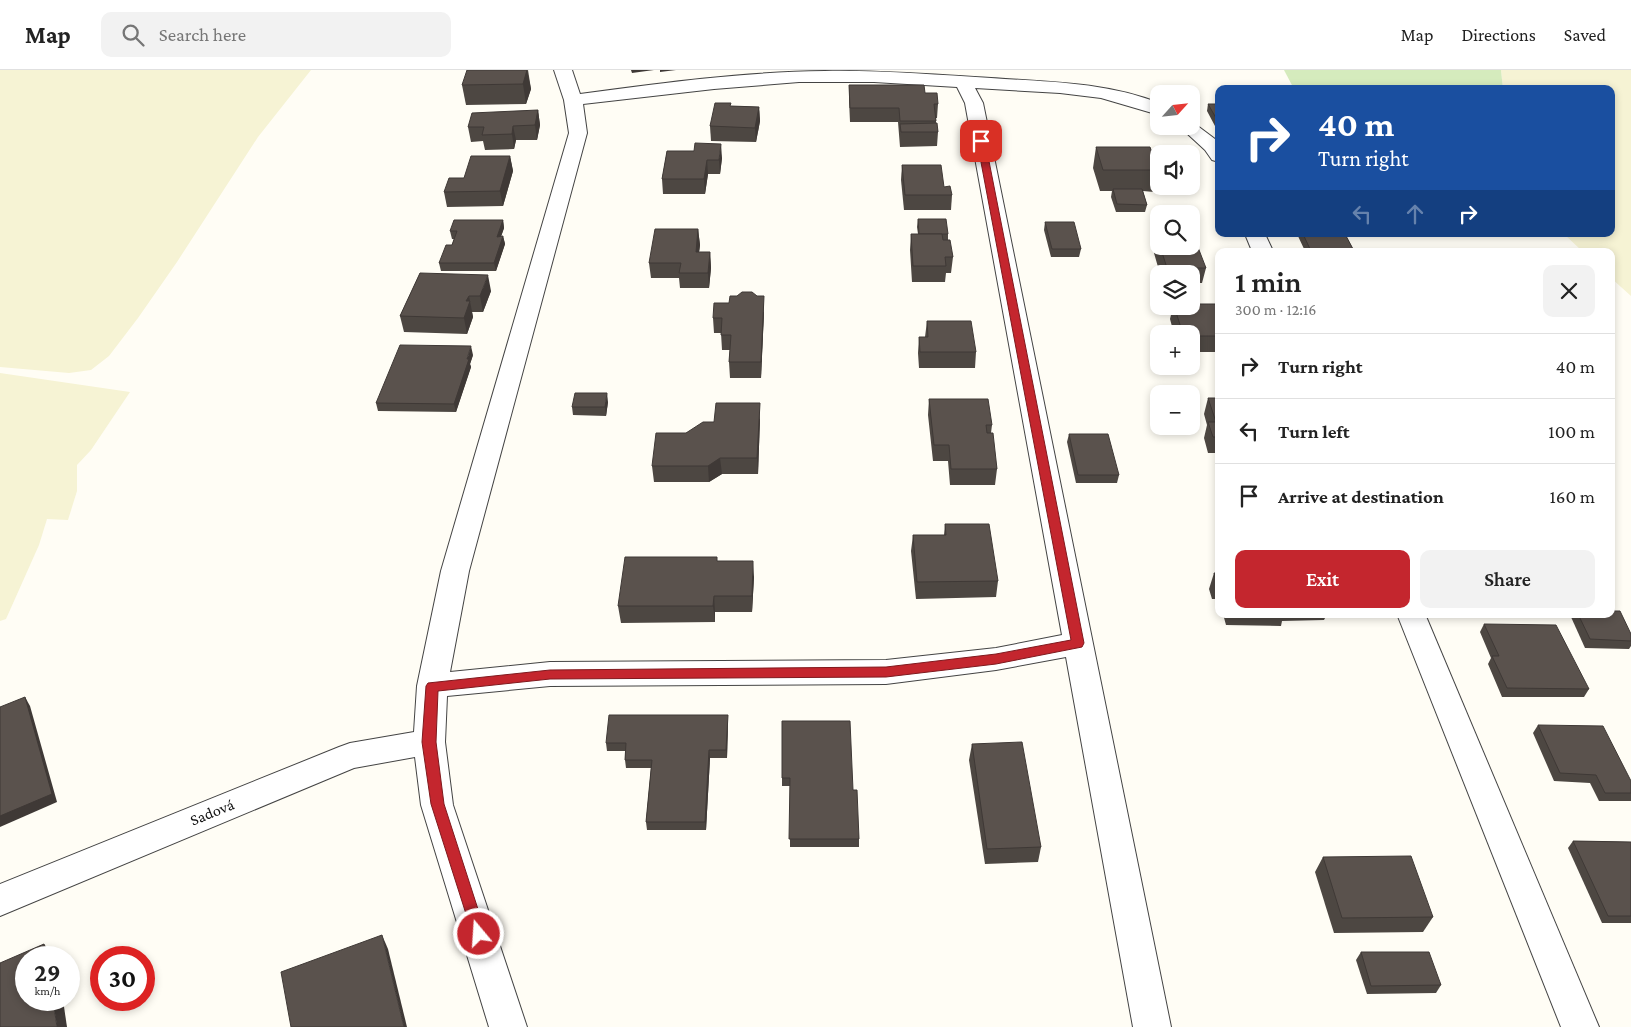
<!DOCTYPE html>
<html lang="en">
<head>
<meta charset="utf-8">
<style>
  body { margin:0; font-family:"Crimson Pro",serif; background:#f2f2f2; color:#222; height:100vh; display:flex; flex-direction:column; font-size:19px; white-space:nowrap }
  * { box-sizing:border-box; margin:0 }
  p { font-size:16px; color:#767676 }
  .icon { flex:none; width:28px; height:28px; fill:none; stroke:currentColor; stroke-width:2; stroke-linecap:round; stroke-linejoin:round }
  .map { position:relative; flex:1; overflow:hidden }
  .sheet { position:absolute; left:1215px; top:178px; width:400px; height:370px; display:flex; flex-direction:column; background:#fff; border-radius:10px; box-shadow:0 2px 8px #0003 }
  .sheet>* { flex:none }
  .top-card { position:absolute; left:1215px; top:15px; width:400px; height:152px; border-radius:10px; box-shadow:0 2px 8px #0003; background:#1a4fa0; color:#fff; overflow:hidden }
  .needle { width:32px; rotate:63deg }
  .tools { position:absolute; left:1150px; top:15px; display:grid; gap:10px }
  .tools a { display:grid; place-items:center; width:50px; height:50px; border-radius:10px; background:#fff; box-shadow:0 2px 8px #0003; font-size:25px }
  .speed { position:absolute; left:15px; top:876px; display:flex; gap:10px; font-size:25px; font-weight:700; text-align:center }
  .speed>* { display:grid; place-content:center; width:65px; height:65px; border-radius:50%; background:#fff; box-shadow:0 2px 8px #0003; line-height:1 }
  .speed small { font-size:12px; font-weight:400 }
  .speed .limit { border:8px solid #d22; background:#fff; color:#111 }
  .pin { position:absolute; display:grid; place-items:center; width:42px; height:42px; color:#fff; margin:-21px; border-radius:10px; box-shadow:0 2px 8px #0006 }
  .me { position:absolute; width:55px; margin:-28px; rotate:342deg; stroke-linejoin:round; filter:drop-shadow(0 0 4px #0008) }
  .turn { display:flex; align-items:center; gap:18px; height:105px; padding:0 20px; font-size:22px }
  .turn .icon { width:65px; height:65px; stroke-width:2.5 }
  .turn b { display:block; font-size:35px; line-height:42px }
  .lanes { display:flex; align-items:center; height:48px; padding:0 20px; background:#0003; justify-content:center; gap:25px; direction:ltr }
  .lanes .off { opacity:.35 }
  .round { display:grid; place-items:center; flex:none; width:52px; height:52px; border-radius:10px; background:#f2f2f2 }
  .overview { display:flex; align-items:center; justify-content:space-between; height:85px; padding:0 20px }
  h1 { font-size:30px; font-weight:600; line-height:38px }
  .action { display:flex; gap:10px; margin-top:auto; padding:10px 20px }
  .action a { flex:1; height:58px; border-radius:10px; background:#c4262e; color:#fff; font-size:20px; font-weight:600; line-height:58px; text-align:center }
  .action a+a { background:#f2f2f2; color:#222 }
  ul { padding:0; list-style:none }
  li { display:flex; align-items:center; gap:15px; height:65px; padding:0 20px; border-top:1px solid #e0e0e0 }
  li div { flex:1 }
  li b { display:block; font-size:19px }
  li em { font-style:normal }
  header { display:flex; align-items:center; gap:30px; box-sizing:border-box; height:70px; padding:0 25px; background:#fff; border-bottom:1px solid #e0e0e0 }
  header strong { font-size:24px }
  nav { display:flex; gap:28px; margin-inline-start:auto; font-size:18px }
  .search { width:350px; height:45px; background:#f2f2f2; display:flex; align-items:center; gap:12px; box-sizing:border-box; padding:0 18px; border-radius:10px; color:#767676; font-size:19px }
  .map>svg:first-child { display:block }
  .farmland { fill:#f6f3d4 }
  .green { fill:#d5ebbd }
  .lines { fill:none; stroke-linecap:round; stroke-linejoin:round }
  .minor-casing { stroke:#444; stroke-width:2 }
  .minor { fill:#fff; fill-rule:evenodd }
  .wall { fill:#4d4742 }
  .shaded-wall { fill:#3f3936 }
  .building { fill:#5a524d; stroke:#3f3936 }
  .route { fill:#c4262e; stroke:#7f191e }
  .labels { text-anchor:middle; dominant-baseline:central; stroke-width:5; stroke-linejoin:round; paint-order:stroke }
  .near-street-label { font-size:16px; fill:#111; stroke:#fff }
</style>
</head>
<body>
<header>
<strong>Map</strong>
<div class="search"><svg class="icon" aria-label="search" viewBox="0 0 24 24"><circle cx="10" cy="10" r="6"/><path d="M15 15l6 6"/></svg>Search here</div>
<nav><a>Map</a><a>Directions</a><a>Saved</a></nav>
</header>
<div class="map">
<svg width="1631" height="957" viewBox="0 0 1631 957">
  <rect width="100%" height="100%" fill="#fffdf5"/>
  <g class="farmland">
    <path d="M0,0H311L258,67L177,192L138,248L109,286L91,300L69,303L0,297Z"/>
    <path d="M1501,0H1631V226L1611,208V181H1582L1564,164H1611V19H1503Z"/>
    <path d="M0,303L130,322L91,380L77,395V421L68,450L47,449L39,475L6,549L0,551Z"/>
  </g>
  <path class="green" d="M1284,0H1501L1503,19H1294Z"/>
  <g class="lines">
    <g class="minor-casing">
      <g id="minor">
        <path d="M554,0H572L580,24C661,13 743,2 825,1C880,0 936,5 991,8C1048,12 1105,12 1159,33V45L1101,28L1060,23L975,18L983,33L1171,957H1133L1066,587L996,600L886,614L550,616L447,626L445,672L453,735L527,957H489L421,735L415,687L354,698L0,846V814L339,677L350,673L414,662L417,616L441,501L569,63L564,30ZM799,12H874L957,17L965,33L1062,565L996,578L886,590L550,592L450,602L469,501L587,63L583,34L714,19Z"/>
        <path d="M1191,51L1219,72V92L1212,90L1205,80L1179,56H1191Z"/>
        <path d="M1245,164H1265L1273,181H1252Z"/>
        <path d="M1397,544H1425L1599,957H1561Z"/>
      </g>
    </g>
    <use href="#minor" class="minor"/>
  </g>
  <g class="wall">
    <path d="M528,0L531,19L526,34L466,35L462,15Z"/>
    <path d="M849,15L925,23L938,34L937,48H936V53L938,62L937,76L900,77L898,52H850L849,30Z"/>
    <path d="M1208,34H1219V56H1215L1207,41Z"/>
    <path d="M731,36L759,37L760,51L756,72L711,71L710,56Z"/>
    <path d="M538,40L540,55L537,70H516L514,79L485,80L483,71L471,72L468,57Z"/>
    <path d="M1096,77L1158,100L1154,122L1143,121L1147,135L1145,142H1116L1111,127L1112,121H1100L1093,98Z"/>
    <path d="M667,81L722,88L720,104H708L705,124H663L662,109Z"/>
    <path d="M510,86L513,101L503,136L447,137L444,122L464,108Z"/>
    <path d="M902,95L944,117L952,125L951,140H904L901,110Z"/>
    <path d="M918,149L948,164V170L953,187L951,203H946L945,212H912L910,180L911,164H918L917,157Z"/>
    <path d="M503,150L504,158L501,167L503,166L505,174L496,201H441L439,193L452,175L454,169H452L450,161Z"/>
    <path d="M1045,152L1081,179L1079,187H1051L1044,160Z"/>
    <path d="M698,159L700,175L699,182H710L711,198L709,218H680L679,208H651L649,193Z"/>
    <path d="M1297,164H1366L1365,167L1346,166L1353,179L1352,181H1305Z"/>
    <path d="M1157,168H1159V176H1191L1206,198L1202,213H1191V204H1160L1154,183Z"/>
    <path d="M420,203L491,221L483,242H472L473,247L467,264L404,262L400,246Z"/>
    <path d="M1173,236L1219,237V282H1191V264H1174L1170,249Z"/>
    <path d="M764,242L761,308H730L729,292L730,280H722L721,263H714L713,248Z"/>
    <path d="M927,251L976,282L975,298H919L918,283L919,267H925Z"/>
    <path d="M473,285L470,294L471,297L456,342L378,341L376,333Z"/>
    <path d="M1208,328H1219V389L1217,383H1208L1204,368L1207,355L1204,344Z"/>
    <path d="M929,329L992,355L991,363L997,399L995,415H950L948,391H933L928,345Z"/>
    <path d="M608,332L606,346L573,345L572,337Z"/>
    <path d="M760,349L758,404H722L709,412H654L652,396L686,363L714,352Z"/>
    <path d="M1069,364L1119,405L1117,413H1076L1067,372Z"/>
    <path d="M945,454L998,511L996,527L916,529L911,481L913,465H944Z"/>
    <path d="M717,487V491L754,507L752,542H715V552L621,553L618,536Z"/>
    <path d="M1214,503H1219V530L1218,529H1212L1209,519Z"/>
    <path d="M1223,544H1327L1324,550L1282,551L1281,556L1226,555Z"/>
    <path d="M1572,544H1611L1631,564V576L1629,579L1585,578L1571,547Z"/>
    <path d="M1484,554L1589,619L1584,627H1502L1488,594L1491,588L1480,562Z"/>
    <path d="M782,651L853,720L859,769V777H790V716H782Z"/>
    <path d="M728,653L727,688H710L706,760H647L646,752L651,698H626L625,690V681H607L606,673Z"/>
    <path d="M1538,655L1631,723V731H1599L1590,713L1554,711L1533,663Z"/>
    <path d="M972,674L1041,777L1038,792L985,794L969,690Z"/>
    <path d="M1573,771L1631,772V853H1602L1568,778Z"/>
    <path d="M1323,787L1433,847L1423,862L1334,863L1315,802Z"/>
    <path d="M1361,882L1441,915L1436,923L1367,924L1356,890Z"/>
  </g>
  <g class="shaded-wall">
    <path d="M527,0L531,19L526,34L523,14Z"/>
    <path d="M631,0H654L632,3Z"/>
    <path d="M660,0H676L660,2Z"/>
    <path d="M759,37L760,51L756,72L755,58Z"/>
    <path d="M538,40L540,55L537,70L535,55Z"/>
    <path d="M513,56L516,70L514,79L512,64Z"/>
    <path d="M721,74L722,88L720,104L719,90Z"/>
    <path d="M510,86L513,101L503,136L500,121Z"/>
    <path d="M707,90L708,104L705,124L704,109Z"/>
    <path d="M503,150L504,158L498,174L497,167Z"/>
    <path d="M698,159L700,175L697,198L696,182Z"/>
    <path d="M503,166L505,174L496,201L494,193Z"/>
    <path d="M710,182L711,198L709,218L708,203Z"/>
    <path d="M488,205L491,221L483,242L480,226Z"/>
    <path d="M469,226L473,247L467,264L464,248L466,231Z"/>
    <path d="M764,226V242L761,308V292Z"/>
    <path d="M471,276L473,285L470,294L471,297L456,342L454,334Z"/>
    <path d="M607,323L608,332L606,346L605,337Z"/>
    <path d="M760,333V349L758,404L757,388Z"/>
    <path d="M720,388L722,404L709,412L708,396Z"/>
    <path d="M753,491L754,507L752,542V526Z"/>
    <path d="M714,526L715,542V552L713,536Z"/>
    <path d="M25,627L30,636L57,732L0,757V746Z"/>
    <path d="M728,645V653L727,688L726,680Z"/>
    <path d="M709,680L710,688L706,760L705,752Z"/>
    <path d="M382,865L388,879L407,957H404Z"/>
    <path d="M44,874L55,888H46Z"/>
    <path d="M53,930H63L67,957H57Z"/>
  </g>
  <g class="building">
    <path d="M467,0H527L523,14L462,15Z"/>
    <path d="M849,15H924L925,23H937L938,34H934L936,51H900L899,38H850Z"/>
    <path d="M715,33H731L730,36L759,37L755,58L710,56Z"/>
    <path d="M1208,34H1219V48H1216Z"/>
    <path d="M538,40L535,55L513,56L512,64L482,65L484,57H468L472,43Z"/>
    <path d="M937,53L938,62H901L900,54Z"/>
    <path d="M695,73L721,74L719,90H707L704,109H662L667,81H694Z"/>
    <path d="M1096,77H1150L1158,100H1103Z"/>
    <path d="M471,86H510L500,121L444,122L449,108H464Z"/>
    <path d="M902,95H941L944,117L950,116L952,125H905Z"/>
    <path d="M1113,119H1142L1147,135L1117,134Z"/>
    <path d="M918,149H946L948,164H919Z"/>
    <path d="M454,150H503L497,167L503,166L494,193H439L446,175H452L457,161H450Z"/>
    <path d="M1045,152H1074L1081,179H1052Z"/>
    <path d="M655,159H698L696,182H710L708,203H679L681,193H649Z"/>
    <path d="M911,164H942L943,170H950L953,187H945L946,196H913Z"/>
    <path d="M1303,164H1345L1353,179H1310Z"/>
    <path d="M1191,167H1194L1206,198H1167L1160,176H1191Z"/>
    <path d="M420,203L488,205L480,226H469L466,231H470L464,248L400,246Z"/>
    <path d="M742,222H752L757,226H764L761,292H729L731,265H721L722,248H713L714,233H729L730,226H737Z"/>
    <path d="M1191,234H1218L1219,237V266H1191V264H1183L1174,236H1191Z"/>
    <path d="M927,251H971L976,282H920L919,267H928Z"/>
    <path d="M400,275L471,276L467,289H469L454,334L376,333Z"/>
    <path d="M575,323H607L605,337H572Z"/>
    <path d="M1208,328H1219V367H1213L1208,352H1216Z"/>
    <path d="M929,329H988L992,355H986L987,363H993L997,399H951L949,375H934Z"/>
    <path d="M716,333H760L757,388H720L708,396H652L656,363H686L703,352H714Z"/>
    <path d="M1069,364H1108L1119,405H1078Z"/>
    <path d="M945,454H989L998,511L917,512L913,465H946Z"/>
    <path d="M625,487H717V491H753L752,526H714L713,536H618Z"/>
    <path d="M1214,503H1219V513H1217Z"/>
    <path d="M1611,541H1620L1631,564V571L1590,569L1578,544H1611Z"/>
    <path d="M1484,554L1556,555L1589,619L1507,618L1492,586H1499Z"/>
    <path d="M25,627L52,724L0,746V637Z"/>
    <path d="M609,645H728L726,680H709L705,752H646L652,690H625L626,673H606Z"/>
    <path d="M782,651H850L853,720H857L859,769H789L790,708H782Z"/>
    <path d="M1538,655L1603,656L1631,711V723H1605L1596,705L1560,703Z"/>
    <path d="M1022,672L1041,777L987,779L972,674Z"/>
    <path d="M1573,771L1631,772V846H1608Z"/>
    <path d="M1411,786L1433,847L1342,848L1323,787Z"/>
    <path d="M382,865L404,957H291L281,902Z"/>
    <path d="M44,874L46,888H26V930H53L57,957H0V893Z"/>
    <path d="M1361,882H1429L1441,915L1371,916Z"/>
  </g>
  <path class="route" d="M981,69L985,71L1084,573L1082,577L996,594L886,607L550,609L438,621L436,672L444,734L486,864L484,869L479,871L474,869L431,734L422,672L426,616L428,613L550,600L886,597L996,584L1071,570L977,71Z"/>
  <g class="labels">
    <g class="near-street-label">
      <text transform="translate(212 742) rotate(-22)">Sadová</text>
    </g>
  </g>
</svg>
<div class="tools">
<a><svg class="needle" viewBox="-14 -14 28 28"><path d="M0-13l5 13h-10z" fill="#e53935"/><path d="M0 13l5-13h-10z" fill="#767676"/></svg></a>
<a><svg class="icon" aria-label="sound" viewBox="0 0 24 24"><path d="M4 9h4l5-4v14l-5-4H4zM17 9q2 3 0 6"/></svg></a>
<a><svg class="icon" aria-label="search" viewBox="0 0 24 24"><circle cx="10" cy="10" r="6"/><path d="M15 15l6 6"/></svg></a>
<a><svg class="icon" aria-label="layers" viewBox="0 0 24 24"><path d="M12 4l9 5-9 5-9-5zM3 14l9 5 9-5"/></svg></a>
<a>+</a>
<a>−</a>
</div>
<div class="speed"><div>29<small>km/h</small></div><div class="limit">30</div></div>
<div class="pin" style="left:981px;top:71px;background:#d93025"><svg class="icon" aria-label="arrive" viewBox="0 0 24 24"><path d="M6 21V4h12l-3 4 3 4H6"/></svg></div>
<svg class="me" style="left:479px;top:864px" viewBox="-20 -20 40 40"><circle r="17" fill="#c4262e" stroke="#fff" stroke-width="3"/><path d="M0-11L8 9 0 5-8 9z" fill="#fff"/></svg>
<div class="top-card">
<div class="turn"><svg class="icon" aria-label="right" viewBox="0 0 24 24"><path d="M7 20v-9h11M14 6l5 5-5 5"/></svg><div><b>40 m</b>Turn right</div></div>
<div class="lanes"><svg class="icon off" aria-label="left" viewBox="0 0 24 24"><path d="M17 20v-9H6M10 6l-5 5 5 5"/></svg><svg class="icon off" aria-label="ahead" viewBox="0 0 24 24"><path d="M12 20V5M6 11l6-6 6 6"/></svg><svg class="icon" aria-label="right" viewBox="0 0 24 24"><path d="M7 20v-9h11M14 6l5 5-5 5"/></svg></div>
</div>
<section class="sheet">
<div class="overview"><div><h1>1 min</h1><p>300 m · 12:16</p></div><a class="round"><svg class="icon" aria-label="close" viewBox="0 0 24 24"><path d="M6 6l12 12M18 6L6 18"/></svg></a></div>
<ul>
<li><svg class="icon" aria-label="right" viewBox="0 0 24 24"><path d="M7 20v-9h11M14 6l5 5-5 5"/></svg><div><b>Turn right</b></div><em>40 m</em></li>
<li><svg class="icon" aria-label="left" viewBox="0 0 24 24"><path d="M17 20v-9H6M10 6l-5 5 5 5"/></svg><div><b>Turn left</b></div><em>100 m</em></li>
<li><svg class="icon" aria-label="arrive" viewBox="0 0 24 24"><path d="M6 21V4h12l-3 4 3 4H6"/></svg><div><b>Arrive at destination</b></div><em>160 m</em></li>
</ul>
<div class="action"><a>Exit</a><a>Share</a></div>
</section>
</div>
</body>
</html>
